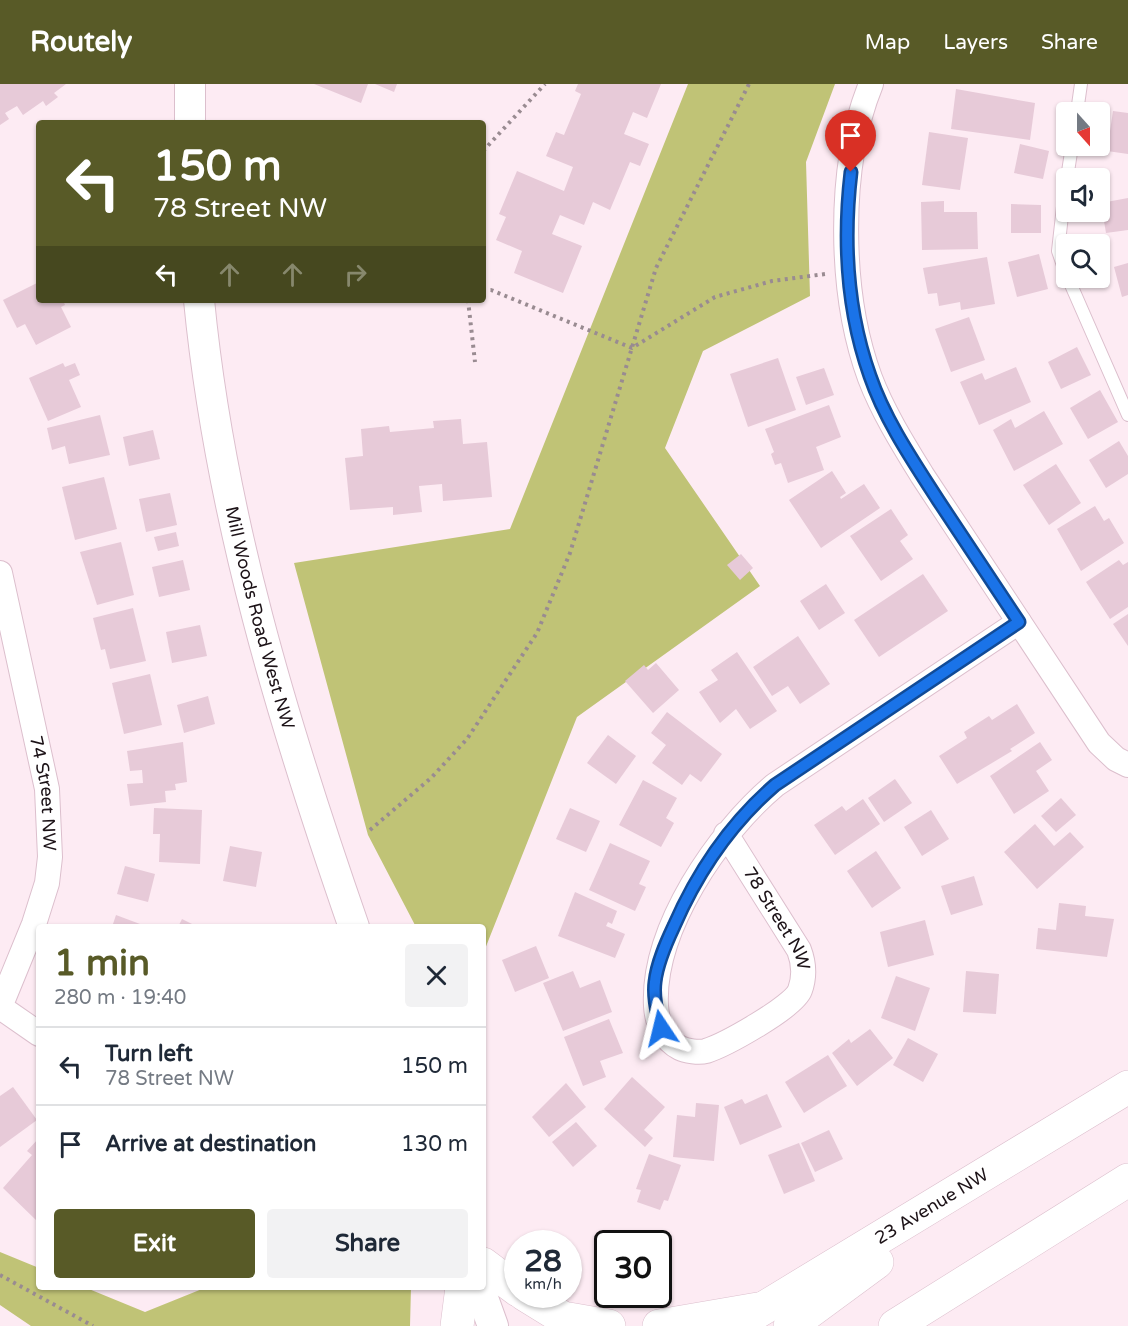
<!DOCTYPE html>
<html lang="en">
<head>
<meta charset="utf-8">
<style>
  body { margin:0; font-family:"Varela Round",sans-serif; background:#f2f2f3; color:#1f2937; height:100vh; display:flex; flex-direction:column; font-size:22px; white-space:nowrap }
  * { box-sizing:border-box; margin:0 }
  p { font-size:20px; color:#747a83 }
  .icon { flex:none; width:33px; height:33px; fill:none; stroke:currentColor; stroke-width:2; stroke-linecap:round; stroke-linejoin:round }
  .map { position:relative; flex:1; overflow:hidden }
  .sheet { position:absolute; left:36px; top:840px; width:450px; height:366px; display:flex; flex-direction:column; background:#fff; border-radius:6px; box-shadow:0 2px 4px #0004 }
  .sheet>* { flex:none }
  .guide { position:absolute; left:36px; top:36px; width:450px; height:183px; border-radius:6px; box-shadow:0 2px 4px #0004; background:#585a27; color:#fff; overflow:hidden }
  .needle { width:39px; rotate:159deg }
  .buttons { position:absolute; left:1056px; top:18px; display:grid; gap:12px }
  .buttons a { display:grid; place-items:center; width:54px; height:54px; border-radius:6px; background:#fff; box-shadow:0 2px 4px #0004; font-size:30px }
  .speed { position:absolute; left:504px; top:1146px; display:flex; gap:12px; font-size:30px; font-weight:700; text-align:center }
  .speed>* { display:grid; place-content:center; width:78px; height:78px; border-radius:50%; background:#fff; box-shadow:0 2px 4px #0004; line-height:1 }
  .speed small { font-size:15px; font-weight:400 }
  .speed .limit { border:3px solid #111; border-radius:9px; background:#fff; color:#111 }
  .pin { position:absolute; display:grid; place-items:center; width:51px; height:51px; color:#fff; margin:-62px -26px; border-radius:50% 50% 50% 0; rotate:-45deg; box-shadow:0 0 6px #0007 }
  .pin .icon { rotate:45deg }
  .me { position:absolute; width:66px; margin:-33px; rotate:350deg; stroke-linejoin:round; filter:drop-shadow(0 0 4px #0008) }
  .turn { display:flex; align-items:center; gap:21px; height:126px; padding:0 18px; font-size:27px }
  .turn .icon { width:78px; height:78px; stroke-width:2.5 }
  .turn b { display:block; font-size:42px; line-height:51px }
  .lanes { display:flex; align-items:center; height:57px; padding:0 18px; background:#0003; justify-content:center; gap:30px; direction:ltr }
  .lanes .off { opacity:.35 }
  .round { display:grid; place-items:center; flex:none; width:63px; height:63px; border-radius:6px; background:#f2f2f3 }
  .summary { display:flex; align-items:center; justify-content:space-between; height:102px; padding:0 18px }
  h1 { font-size:36px; font-weight:700; line-height:45px; color:#585a27 }
  .primary-button { display:flex; gap:12px; margin-top:auto; padding:12px 18px }
  .primary-button a { flex:1; height:69px; border-radius:6px; background:#585a27; color:#fff; font-size:24px; font-weight:700; line-height:69px; text-align:center }
  .primary-button a+a { background:#f2f2f3; color:#1f2937 }
  ul { padding:0; list-style:none }
  li { display:flex; align-items:center; gap:18px; height:78px; padding:0 18px; border-top:2px solid #e0e1e3 }
  li div { flex:1 }
  li b { display:block; font-size:22px }
  li em { font-style:normal }
  header { display:flex; align-items:center; gap:36px; box-sizing:border-box; height:84px; padding:0 30px; background:#585a27; color:#fff }
  header strong { font-size:28px }
  nav { display:flex; gap:33px; margin-inline-start:auto; font-size:21px }
  .map>svg:first-child { display:block }
  .green { fill:#c0c376 }
  .building { fill:#e7cad8 }
  .lines { fill:none; stroke-linecap:round; stroke-linejoin:round }
  .service-casing { stroke:#dcbfcd; stroke-width:14 }
  .minor-casing { stroke:#dcbfcd; stroke-width:26 }
  .tertiary-casing { stroke:#dcbfcd; stroke-width:32 }
  .secondary-casing { stroke:#dcbfcd; stroke-width:34 }
  .path { stroke:#998b91; stroke-width:4; stroke-dasharray:3 4.5; stroke-linecap:butt }
  .service { stroke:#fff; stroke-width:12 }
  .minor { stroke:#fff; stroke-width:24 }
  .tertiary { stroke:#fff; stroke-width:30 }
  .secondary { stroke:#fff; stroke-width:33 }
  .route-casing { stroke:#114b97; stroke-width:15 }
  .route { stroke:#1a73e8; stroke-width:10 }
  .labels { text-anchor:middle; dominant-baseline:central; stroke-width:4.5; stroke-linejoin:round; paint-order:stroke }
  .street-label { font-size:18px; fill:#1c1217; stroke:#fff }
</style>
</head>
<body>
<header>
<strong>Routely</strong>
<nav><a>Map</a><a>Layers</a><a>Share</a></nav>
</header>
<div class="map">
<svg width="1128" height="1242" viewBox="0 0 1128 1242">
  <rect width="100%" height="100%" fill="#fdebf3"/>
  <g class="green">
    <path d="M688,0H835L806,78L810,212L703,267L665,364L760,502L577,633L483,870V843H416L368,751L294,479L510,445Z"/>
    <path d="M0,1168L39,1184V1203H84L145,1228L207,1203H411L410,1242H31L0,1221Z"/>
  </g>
  <g class="building">
    <path d="M0,0H66L54,9L58,13L46,22L43,17L23,31L17,22L5,29L9,35L0,41Z"/>
    <path d="M314,0H368L361,19Z"/>
    <path d="M375,0H397L394,8Z"/>
    <path d="M578,0H661L647,34L633,28L624,50L649,60L640,82L630,78L610,126L593,118L584,141L560,131L552,150L582,162L563,209L514,189L522,167L496,156L506,133L499,130L517,87L564,107L573,83L546,72L556,48L564,51L581,10L575,7Z"/>
    <path d="M956,5L1035,19L1030,56L951,45Z"/>
    <path d="M1113,27L1128,29V70L1107,67Z"/>
    <path d="M929,48L968,54L960,106L922,101Z"/>
    <path d="M1020,60L1049,67L1043,95L1014,89Z"/>
    <path d="M1128,114V146L1106,149L1101,119Z"/>
    <path d="M944,117V128H977L978,165L922,166L921,118Z"/>
    <path d="M1011,120L1041,121V149H1011Z"/>
    <path d="M1039,170L1048,205L1017,213L1008,178Z"/>
    <path d="M987,173L995,220L961,226L960,218L939,222L937,209L928,210L923,184Z"/>
    <path d="M1128,179V211L1122,213L1114,183Z"/>
    <path d="M39,198V216H63L65,221L61,223L71,243L36,261L25,240L17,244L3,216Z"/>
    <path d="M969,233L985,276L951,288L935,245Z"/>
    <path d="M1077,263L1091,291L1061,305L1048,278Z"/>
    <path d="M778,274L796,326L748,343L730,290Z"/>
    <path d="M63,279L65,283L75,279L80,291L69,296L81,323L48,337L29,294Z"/>
    <path d="M1016,283L1031,318L979,341L960,298L982,289L985,296Z"/>
    <path d="M824,284L834,311L806,321L796,293Z"/>
    <path d="M1100,306L1118,338L1088,355L1070,324Z"/>
    <path d="M829,321L841,353L816,363L824,386L788,399L781,379L775,381L771,370L774,368L765,345Z"/>
    <path d="M1044,327L1063,360L1014,387L993,346L1011,335L1015,344Z"/>
    <path d="M100,331L110,371L69,380L65,362L52,366L47,344Z"/>
    <path d="M461,335L463,360L487,358L492,413L443,417L442,400L419,402L422,428L393,431V423L350,426L345,374L363,372L361,345L389,342L390,348L434,344L433,337Z"/>
    <path d="M153,346L160,375L129,382L123,353Z"/>
    <path d="M1119,357L1128,372V390L1106,404L1089,376Z"/>
    <path d="M1056,380L1081,419L1049,441L1023,401Z"/>
    <path d="M832,387L846,409L840,413L841,415L864,400L880,424L821,464L789,416Z"/>
    <path d="M104,393L117,445L75,456L62,403Z"/>
    <path d="M170,409L177,441L146,448L139,415Z"/>
    <path d="M1095,422L1104,437L1109,434L1124,459L1081,487L1057,445Z"/>
    <path d="M891,425L908,451L900,457L913,475L881,497L850,452Z"/>
    <path d="M176,448L179,462L158,467L154,453Z"/>
    <path d="M121,458L134,511L97,521L80,468Z"/>
    <path d="M741,470L753,484L740,496L727,481Z"/>
    <path d="M183,476L190,506L159,513L152,483Z"/>
    <path d="M1119,476L1123,481L1128,478V523L1110,535L1086,498Z"/>
    <path d="M923,490L948,527L879,573L854,536Z"/>
    <path d="M826,500L845,529L819,546L800,517Z"/>
    <path d="M133,524L146,577L110,585L105,565L101,566L93,534Z"/>
    <path d="M1128,530V562L1113,540Z"/>
    <path d="M200,541L207,572L172,579L166,548Z"/>
    <path d="M798,552L830,600L800,620L788,602L772,612L753,583Z"/>
    <path d="M737,568L777,627L750,645L736,625L720,639L699,608L718,596L711,586Z"/>
    <path d="M656,579L679,606L653,629L625,597L644,581L648,586Z"/>
    <path d="M150,590L162,641L124,650L112,599Z"/>
    <path d="M208,612L215,640L184,649L177,621Z"/>
    <path d="M1017,620L1035,649L1010,665L1012,667L957,700L939,672L967,654L964,648L989,632L992,636Z"/>
    <path d="M667,628L722,670L701,698L690,690L682,701L652,679L666,661L651,649Z"/>
    <path d="M608,651L636,672L616,700L587,679Z"/>
    <path d="M183,658L187,698L175,700L176,706L165,707L166,718L130,722L127,700L143,699L142,686L130,687L127,667Z"/>
    <path d="M1040,658L1052,676L1036,687L1049,707L1014,730L990,692Z"/>
    <path d="M895,695L912,719L884,738L868,714Z"/>
    <path d="M643,696L677,714L666,734L674,739L661,763L619,741Z"/>
    <path d="M1061,714L1076,731L1056,748L1041,732Z"/>
    <path d="M863,715L880,740L835,771L814,741L842,722L846,727Z"/>
    <path d="M154,724L202,726L200,780L159,778L160,750H153Z"/>
    <path d="M570,724L600,737L586,768L556,755Z"/>
    <path d="M931,726L949,755L922,772L904,743Z"/>
    <path d="M1035,740L1054,762L1070,748L1084,763L1037,805L1004,768Z"/>
    <path d="M610,759L650,777L639,800L646,803L635,827L589,806Z"/>
    <path d="M230,762L262,768L256,803L223,797Z"/>
    <path d="M876,767L901,804L872,824L847,787Z"/>
    <path d="M125,782L155,790L148,818L117,810Z"/>
    <path d="M974,792L983,821L951,831L941,802Z"/>
    <path d="M575,808L617,827L612,840L608,838L606,842L625,850L615,874L558,852Z"/>
    <path d="M1059,819L1086,822L1085,832L1114,835L1107,873L1036,865L1038,844L1056,846Z"/>
    <path d="M116,831L148,843H112Z"/>
    <path d="M182,835L198,843H178Z"/>
    <path d="M925,836L934,871L888,883L880,848Z"/>
    <path d="M536,862L549,894L515,908L502,876Z"/>
    <path d="M573,887L580,904L600,896L612,928L563,947L543,899Z"/>
    <path d="M966,887L999,890L996,930L963,928Z"/>
    <path d="M896,892L930,904L915,947L881,934Z"/>
    <path d="M609,935L623,969L600,977L606,993L583,1002L564,953Z"/>
    <path d="M870,945L893,974L857,1002L832,969L849,955L851,959Z"/>
    <path d="M908,954L938,970L923,998L893,981Z"/>
    <path d="M828,971L847,1002L804,1029L785,998Z"/>
    <path d="M632,993L665,1023L644,1046L653,1054L645,1063L604,1025Z"/>
    <path d="M566,999L586,1023L549,1053L532,1033Z"/>
    <path d="M13,1003L37,1036L0,1063V1012Z"/>
    <path d="M767,1010L782,1043L740,1061L724,1023L742,1015L745,1020Z"/>
    <path d="M696,1019L719,1021L714,1077L673,1073L677,1031L695,1033Z"/>
    <path d="M576,1038L597,1062L573,1083L552,1058Z"/>
    <path d="M829,1046L843,1075L815,1088L801,1059Z"/>
    <path d="M39,1054V1134L37,1137L3,1104L32,1071L27,1067Z"/>
    <path d="M799,1059L815,1097L784,1110L768,1071Z"/>
    <path d="M649,1070L681,1081L668,1117L664,1116L660,1126L637,1118L641,1106L636,1105Z"/>
  </g>
  <g class="lines">
    <g class="service-casing">
      <g id="service">
        <path d="M1077,28L1081,0"/>
        <path d="M1067,94L1072,62"/>
        <path d="M1066,96L1058,167L1066,190"/>
        <path d="M1068,194L1128,331"/>
      </g>
    </g>
    <g class="minor-casing">
      <g id="minor">
        <path d="M871,0C837,83 839,210 870,294C883,328 903,360 922,391L1099,659L1116,675L1128,681"/>
        <path id="s1" d="M0,489L47,705L50,773L47,799L34,840L0,923L39,950"/>
        <path id="s2" d="M726,750L799,866C804,879 805,892 800,906C794,923 725,961 706,967C699,969 686,967 680,964C664,956 657,939 656,922C652,845 718,749 775,701L1019,538"/>
      </g>
    </g>
    <g class="tertiary-casing">
      <g id="tertiary">
        <path d="M190,0V39"/>
        <path id="s3" d="M199,216C220,432 283,639 354,843"/>
        <path d="M479,1203L493,1242"/>
      </g>
    </g>
    <g class="secondary-casing">
      <g id="secondary">
        <path d="M483,1180L518,1206"/>
        <path d="M524,1210L563,1234L609,1242"/>
        <path d="M457,1242L462,1203"/>
        <path d="M659,1242L758,1225"/>
        <path id="s4" d="M734,1242L1128,1003"/>
        <path d="M790,1242L877,1178"/>
        <path d="M895,1242L1128,1096"/>
      </g>
    </g>
    <g class="path">
      <path d="M483,67L545,0"/>
      <path d="M483,206H491L632,264L715,213L772,197L825,190"/>
      <path d="M468,216L475,278"/>
      <path d="M370,746L431,694L467,655L537,549L570,469L656,184L749,0"/>
      <path d="M0,1191L93,1242"/>
    </g>
    <use href="#service" class="service"/>
    <use href="#minor" class="minor"/>
    <use href="#tertiary" class="tertiary"/>
    <use href="#secondary" class="secondary"/>
  </g>
  <g class="lines">
    <g class="route-casing">
      <path id="route" d="M661,944C657,930 653,913 655,898C657,879 666,859 674,842C698,787 730,740 775,701L1019,538C992,498 965,457 938,416C913,377 885,336 870,292C847,227 843,156 851,88"/>
    </g>
    <use href="#route" class="route"/>
  </g>
  <g class="labels">
    <g class="street-label">
      <text stroke="none"><textPath href="#s3" startOffset="324">Mill Woods Road West NW</textPath></text>
      <text stroke="none"><textPath href="#s1" startOffset="225">74 Street NW</textPath></text>
      <text stroke="none"><textPath href="#s2" startOffset="99">78 Street NW</textPath></text>
      <text stroke="none"><textPath href="#s4" startOffset="231">23 Avenue NW</textPath></text>
    </g>
  </g>
</svg>
<div class="buttons">
<a><svg class="needle" viewBox="-14 -14 28 28"><path d="M0-13l5 13h-10z" fill="#e53935"/><path d="M0 13l5-13h-10z" fill="#747a83"/></svg></a>
<a><svg class="icon" aria-label="sound" viewBox="0 0 24 24"><path d="M4 9h4l5-4v14l-5-4H4zM17 9q2 3 0 6"/></svg></a>
<a><svg class="icon" aria-label="search" viewBox="0 0 24 24"><circle cx="10" cy="10" r="6"/><path d="M15 15l6 6"/></svg></a>
</div>
<div class="speed"><div>28<small>km/h</small></div><div class="limit">30</div></div>
<div class="pin" style="left:851px;top:88px;background:#d93025"><svg class="icon" aria-label="arrive" viewBox="0 0 24 24"><path d="M6 21V4h12l-3 4 3 4H6"/></svg></div>
<svg class="me" style="left:661px;top:944px" viewBox="-20 -20 40 40"><path d="M0-17L14 15 0 8-14 15z" fill="#1a73e8" stroke="#fff" stroke-width="4"/></svg>
<div class="guide">
<div class="turn"><svg class="icon" aria-label="left" viewBox="0 0 24 24"><path d="M17 20v-9H6M10 6l-5 5 5 5"/></svg><div><b>150 m</b>78 Street NW</div></div>
<div class="lanes"><svg class="icon" aria-label="left" viewBox="0 0 24 24"><path d="M17 20v-9H6M10 6l-5 5 5 5"/></svg><svg class="icon off" aria-label="ahead" viewBox="0 0 24 24"><path d="M12 20V5M6 11l6-6 6 6"/></svg><svg class="icon off" aria-label="ahead" viewBox="0 0 24 24"><path d="M12 20V5M6 11l6-6 6 6"/></svg><svg class="icon off" aria-label="right" viewBox="0 0 24 24"><path d="M7 20v-9h11M14 6l5 5-5 5"/></svg></div>
</div>
<section class="sheet">
<div class="summary"><div><h1>1 min</h1><p>280 m · 19:40</p></div><a class="round"><svg class="icon" aria-label="close" viewBox="0 0 24 24"><path d="M6 6l12 12M18 6L6 18"/></svg></a></div>
<ul>
<li><svg class="icon" aria-label="left" viewBox="0 0 24 24"><path d="M17 20v-9H6M10 6l-5 5 5 5"/></svg><div><b>Turn left</b><p>78 Street NW</p></div><em>150 m</em></li>
<li><svg class="icon" aria-label="arrive" viewBox="0 0 24 24"><path d="M6 21V4h12l-3 4 3 4H6"/></svg><div><b>Arrive at destination</b></div><em>130 m</em></li>
</ul>
<div class="primary-button"><a>Exit</a><a>Share</a></div>
</section>
</div>
</body>
</html>
